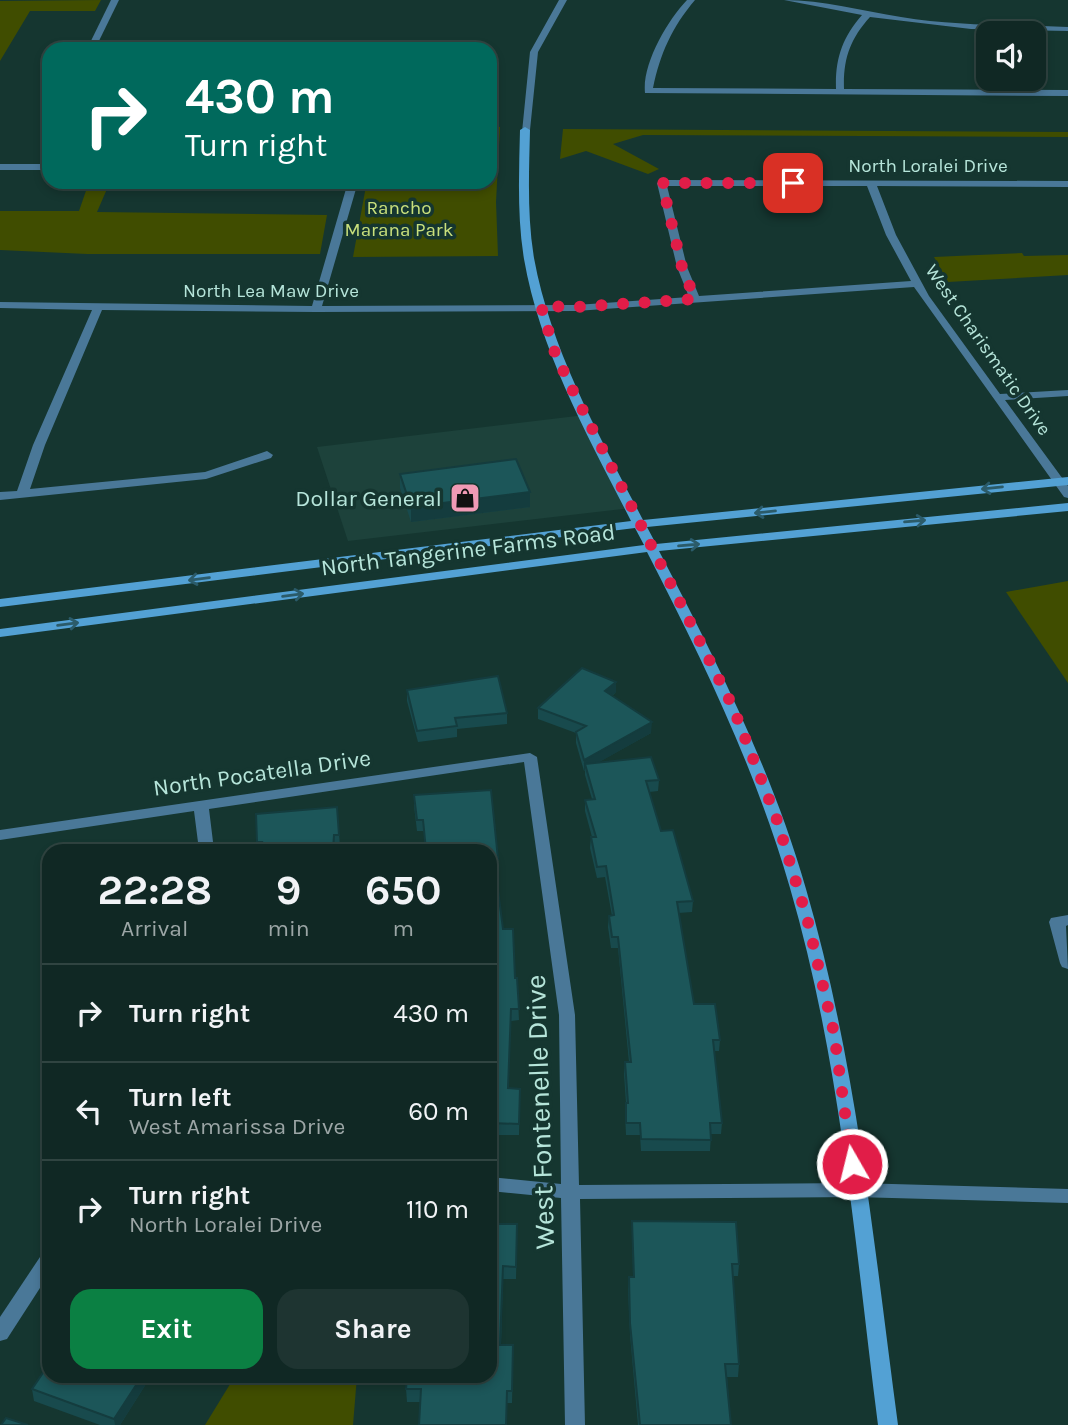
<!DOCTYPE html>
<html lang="en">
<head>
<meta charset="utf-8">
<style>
  body { margin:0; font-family:Karla,sans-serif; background:#1e3431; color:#f1f3f6; height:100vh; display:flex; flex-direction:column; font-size:26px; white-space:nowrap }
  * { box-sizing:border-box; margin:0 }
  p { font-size:23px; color:#9ca6a6 }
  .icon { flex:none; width:38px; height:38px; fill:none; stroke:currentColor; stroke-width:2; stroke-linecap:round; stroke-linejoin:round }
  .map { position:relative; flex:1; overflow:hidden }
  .side { position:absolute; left:42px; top:844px; width:455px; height:539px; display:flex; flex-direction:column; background:#102824; border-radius:21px; box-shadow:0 4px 10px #0003,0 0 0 2px #304441 }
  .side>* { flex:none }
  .guide { position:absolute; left:42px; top:42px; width:455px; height:147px; border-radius:21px; box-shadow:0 4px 10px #0003,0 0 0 2px #304441; background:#00695c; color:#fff; overflow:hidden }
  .buttons { position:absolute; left:976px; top:21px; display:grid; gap:14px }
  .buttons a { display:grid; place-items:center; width:70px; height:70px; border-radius:14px; background:#102824; box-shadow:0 4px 10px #0003,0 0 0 2px #304441; font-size:35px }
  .pin { position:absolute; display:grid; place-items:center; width:60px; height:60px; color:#fff; margin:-30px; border-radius:14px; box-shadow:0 4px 10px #0006 }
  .me { position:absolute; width:77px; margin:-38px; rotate:352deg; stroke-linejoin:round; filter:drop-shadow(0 0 5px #0008) }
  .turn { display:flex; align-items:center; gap:24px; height:147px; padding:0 28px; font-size:32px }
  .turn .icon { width:91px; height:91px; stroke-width:2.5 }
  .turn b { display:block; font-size:49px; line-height:60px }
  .eta { display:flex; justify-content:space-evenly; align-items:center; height:119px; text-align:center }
  .eta b { font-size:42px; font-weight:700; line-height:49px }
  .action { display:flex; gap:14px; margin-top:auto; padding:14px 28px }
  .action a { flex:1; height:80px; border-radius:21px; background:#0b8043; color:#fff; font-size:28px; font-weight:700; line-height:80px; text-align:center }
  .action a+a { background:#1e3431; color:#f1f3f6 }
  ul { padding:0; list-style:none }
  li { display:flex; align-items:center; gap:21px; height:98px; padding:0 28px; border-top:2px solid #304441 }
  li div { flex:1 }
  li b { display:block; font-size:26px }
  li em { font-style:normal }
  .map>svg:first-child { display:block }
  .built { fill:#1d423b }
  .green { fill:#404d00 }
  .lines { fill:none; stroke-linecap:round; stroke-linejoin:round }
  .street { fill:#4a7898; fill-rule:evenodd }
  .secondary { fill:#53a1d4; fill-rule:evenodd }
  .wall { fill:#184a4d }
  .shaded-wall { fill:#143c3e }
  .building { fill:#1c5659; stroke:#143c3e; stroke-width:2 }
  .oneway { stroke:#2b5b69 }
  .route { stroke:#e11d48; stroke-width:12; stroke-dasharray:0 21.6 }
  .labels { text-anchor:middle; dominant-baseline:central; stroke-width:7; stroke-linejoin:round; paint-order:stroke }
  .far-street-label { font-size:19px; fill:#b6e5da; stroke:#153630 }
  .far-park-label { font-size:19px; fill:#c9e07c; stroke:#153630 }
  .poi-label { font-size:23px; fill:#b6e5da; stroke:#153630; text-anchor:end }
  .street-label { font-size:23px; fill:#b6e5da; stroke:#153630 }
  .near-street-label { font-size:28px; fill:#b6e5da; stroke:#153630 }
</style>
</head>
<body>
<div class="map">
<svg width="1068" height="1425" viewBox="0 0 1068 1425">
  <rect width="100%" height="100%" fill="#153630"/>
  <path class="built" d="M585,415L631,508L348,541L317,447Z"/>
  <g class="green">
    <path d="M101,0L95,11H30L0,61V1Z"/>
    <path d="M490,127H500L496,202L498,256L353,257L366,186L372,182H490Z"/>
    <path d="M563,129L1068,132V137L643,135L613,144L659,169L648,174L586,151L560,159Z"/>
    <path d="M89,182H110L97,212L327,215L320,254H87L0,250V211H79Z"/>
    <path d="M1022,253L1024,256L1068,255V275L948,282L934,257Z"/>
    <path d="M1068,581V683L1006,592Z"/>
    <path d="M235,1376H357L353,1425H205Z"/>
  </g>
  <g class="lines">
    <g class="street">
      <path d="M111,0H119L95,49H87Z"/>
      <path d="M559,0H567L538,52L530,130L522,132L530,52Z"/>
      <path d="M687,0H695C672,27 660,54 653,88L836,89C835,59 842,38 862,15L784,0C823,0 862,11 901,17C956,26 1012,25 1068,27V31L971,29L870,17C850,39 843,59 844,89L1068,90V96L645,93C642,64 667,21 687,0Z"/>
      <rect x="0" y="164" width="49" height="6"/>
      <path d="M662,180L1068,181V187L877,186L896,235L929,296L1000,394L1068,390V396L1005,400L1068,486V498L1064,497L914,287L576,311L316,312L102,310L45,445L30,489L205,472L267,451L273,455L271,458L206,479L0,500V492L17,491L33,445L92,310L0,308V302L312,306L348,182H358L322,306L576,305L689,297L677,267L657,183ZM667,186H867L886,235L911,281L699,296L687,267Z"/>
      <path d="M530,753L537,757L575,1015L579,1185L856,1183L1068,1189V1203L856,1197L580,1199L585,1425H565L561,1198L490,1191V1177L561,1184L559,1015L524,762L209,809L214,850H199L194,811L0,840V830Z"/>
      <path d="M1068,915V925L1066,926L1068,969L1062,967L1060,963L1049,922L1051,918Z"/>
      <path d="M49,1251V1274L7,1339L0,1341V1317L42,1254Z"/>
    </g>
    <path class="secondary" d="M525,127L530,130C529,173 527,216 534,258C551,351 600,437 643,520L1068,477V485L647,527L656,544L1068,503V511L659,551C716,660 772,770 806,889C857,1064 874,1246 898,1425H878C855,1246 841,1062 790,888C756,770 703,661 647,552L0,637V629L644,545L635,528L0,607V599L631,521C589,438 540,352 524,259C517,216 519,173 520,130Z"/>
  </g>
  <g class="wall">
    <path d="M400,474L530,507L411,522L400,488Z"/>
    <path d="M407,690L507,713V724L457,729V737L418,742L407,701Z"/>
    <path d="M616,692L612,696L651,733L597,763L659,780L658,791L649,792L661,831L693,901L692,912L678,913L694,1004L720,1040L719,1051H714L722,1123L721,1134H711L710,1151H641L640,1135H626L625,1114L626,1103L624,1074L625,1062H629L618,948H611L608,927L609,916H612L605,877L597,878L590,848L591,837H592L585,811V800L592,799L585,775V770L584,771L576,743V733L538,719V708Z"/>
    <path d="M491,790L498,859V870H496L503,929H513L515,978H517L519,1020L511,1021L508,1088L520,1089L519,1135H490V850H425L424,831H417L414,806V795Z"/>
    <path d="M337,807L340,846H335V850H258L257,842Z"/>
    <path d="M632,1221L739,1264L738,1276H733L739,1364L738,1377H727L731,1425H638L630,1335L628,1289L629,1277H633Z"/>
    <path d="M490,1224L517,1237L516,1279H503L501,1345L513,1358L512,1403H507L506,1425H419L420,1402H407L406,1389Z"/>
    <path d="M151,1376L120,1425H100L34,1401L32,1389Z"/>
  </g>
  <g class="shaded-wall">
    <path d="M530,492V507L411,522V507Z"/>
    <path d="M616,682V692L605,702V691Z"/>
    <path d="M652,722L651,733L587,769L585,764V770L584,771V760Z"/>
    <path d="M142,1376H151L120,1425H115L114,1419Z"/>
  </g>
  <g class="building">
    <path d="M516,459L530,492L411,507L400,474Z"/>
    <path d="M582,668L616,682L605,691L652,722L584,760L576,732L586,726L538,708Z"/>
    <path d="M498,676L507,713L455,718L457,726L417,731L407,690Z"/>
    <path d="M651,757L659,780L646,781L661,831L673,830L693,901L677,902L694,1004H715L720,1040H713L722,1123H710L711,1140L641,1139L640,1123H626V1103H628L625,1062H631L618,937H612L609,916L614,915L606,866L597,867L591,837H596L585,800L595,799L585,764Z"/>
    <path d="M491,790L498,859H494L503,929H513L515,978H517L519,1009H511L508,1088L520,1089L519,1124L490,1123V850H426L423,820H417L414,795Z"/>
    <path d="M337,807L339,835H334L333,850H260L262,842H257L256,814Z"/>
    <path d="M632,1221L736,1222L739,1264H732L739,1364H725L731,1425H640L630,1323L629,1277H634Z"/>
    <path d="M490,1224H517L516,1267L503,1266L500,1345H513L512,1391H507L506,1425H419L421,1389H406L407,1376H490Z"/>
    <path d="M49,1364V1376H142L114,1419L32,1389Z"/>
    <path d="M6,1418L28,1425H1Z"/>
  </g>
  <defs><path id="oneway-shaft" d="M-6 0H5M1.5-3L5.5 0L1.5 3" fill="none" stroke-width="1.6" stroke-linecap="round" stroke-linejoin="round" transform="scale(1.75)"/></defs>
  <g class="oneway">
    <use href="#oneway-shaft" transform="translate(992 488) rotate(174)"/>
    <use href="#oneway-shaft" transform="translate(765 512) rotate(174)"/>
    <use href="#oneway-shaft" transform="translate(915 521) rotate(-5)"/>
    <use href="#oneway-shaft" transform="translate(689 545) rotate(-5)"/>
    <use href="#oneway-shaft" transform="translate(199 579) rotate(173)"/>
    <use href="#oneway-shaft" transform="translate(293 595) rotate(-7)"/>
    <use href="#oneway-shaft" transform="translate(68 624) rotate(-7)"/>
  </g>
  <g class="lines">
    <path class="route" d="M793,183H662L682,267L695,299L576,307L541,306L555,353L570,385L732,705L776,817L807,918L834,1033L852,1164"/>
  </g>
  <defs>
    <g id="shop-square" transform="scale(1.575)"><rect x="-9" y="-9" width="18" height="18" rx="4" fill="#f09ab5" stroke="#153630"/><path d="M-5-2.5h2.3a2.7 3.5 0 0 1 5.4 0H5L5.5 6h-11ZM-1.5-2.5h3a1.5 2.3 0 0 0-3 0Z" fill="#111"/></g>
  </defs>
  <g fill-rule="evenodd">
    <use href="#shop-square" x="465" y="498"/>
  </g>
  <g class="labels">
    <g class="far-street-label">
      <text x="928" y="166">North Loralei Drive</text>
      <text x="271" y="291">North Lea Maw Drive</text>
      <text transform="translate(988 350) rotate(55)">West Charismatic Drive</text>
    </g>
    <g class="far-park-label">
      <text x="399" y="208">Rancho<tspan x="399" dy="22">Marana Park</tspan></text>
    </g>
    <g class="poi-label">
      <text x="442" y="498">Dollar General</text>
    </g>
    <g class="street-label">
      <text transform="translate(468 550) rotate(-7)">North Tangerine Farms Road</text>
      <text transform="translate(262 773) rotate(-8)">North Pocatella Drive</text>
    </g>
    <g class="near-street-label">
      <text transform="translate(540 1112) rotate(-92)">West Fontenelle Drive</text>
    </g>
  </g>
</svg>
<div class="buttons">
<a><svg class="icon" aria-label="sound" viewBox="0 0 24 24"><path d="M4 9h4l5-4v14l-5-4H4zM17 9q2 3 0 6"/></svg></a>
</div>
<div class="pin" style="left:793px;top:183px;background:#d93025"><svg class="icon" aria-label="arrive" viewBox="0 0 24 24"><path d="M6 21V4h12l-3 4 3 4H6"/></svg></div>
<svg class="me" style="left:852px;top:1164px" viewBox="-20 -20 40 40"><circle r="17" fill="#e11d48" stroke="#fff" stroke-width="3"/><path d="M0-11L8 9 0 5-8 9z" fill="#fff"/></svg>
<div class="guide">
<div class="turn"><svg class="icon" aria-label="right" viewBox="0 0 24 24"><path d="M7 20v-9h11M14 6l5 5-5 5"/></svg><div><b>430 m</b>Turn right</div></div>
</div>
<section class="side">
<div class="eta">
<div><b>22:28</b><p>Arrival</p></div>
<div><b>9</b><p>min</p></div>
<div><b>650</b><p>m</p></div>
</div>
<ul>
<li><svg class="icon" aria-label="right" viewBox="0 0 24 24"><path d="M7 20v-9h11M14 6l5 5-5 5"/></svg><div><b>Turn right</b></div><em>430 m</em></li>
<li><svg class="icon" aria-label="left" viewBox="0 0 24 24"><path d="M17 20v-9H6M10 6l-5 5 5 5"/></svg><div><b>Turn left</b><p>West Amarissa Drive</p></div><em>60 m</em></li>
<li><svg class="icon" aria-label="right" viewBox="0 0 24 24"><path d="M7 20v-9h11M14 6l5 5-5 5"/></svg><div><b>Turn right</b><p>North Loralei Drive</p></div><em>110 m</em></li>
</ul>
<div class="action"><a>Exit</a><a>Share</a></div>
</section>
</div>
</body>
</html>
